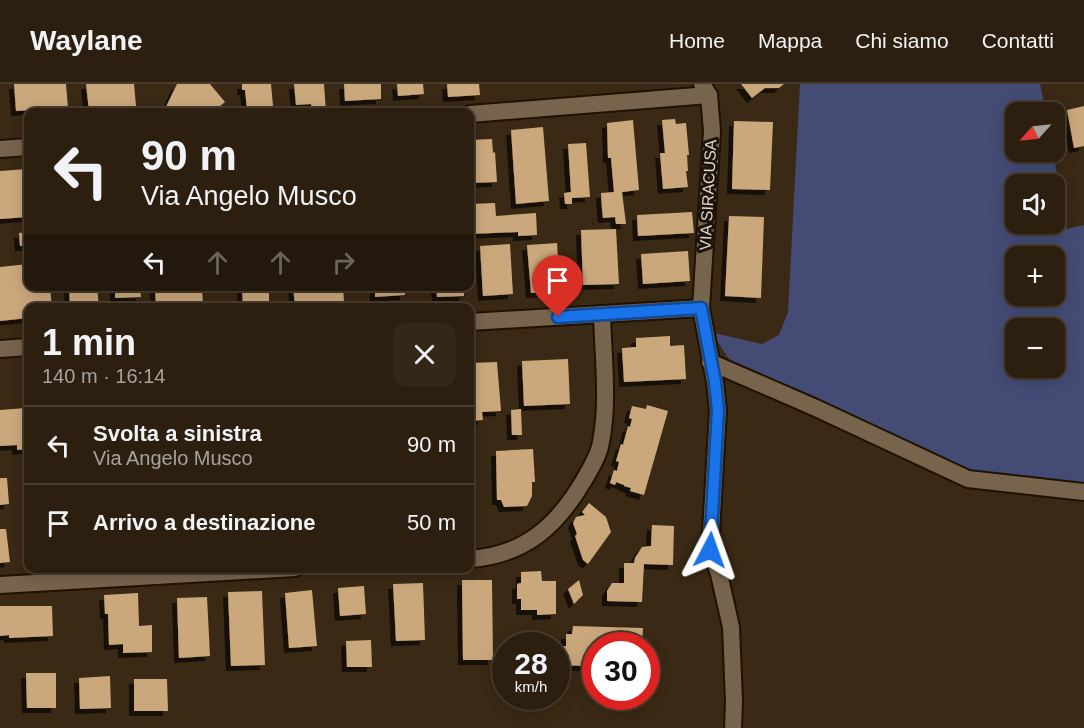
<!DOCTYPE html>
<html lang="it">
<head>
<meta charset="utf-8">
<style>
  body { margin:0; font-family:Arial,sans-serif; background:#342718; color:#f1f3f6; height:100vh; display:flex; flex-direction:column; font-size:22px; white-space:nowrap }
  * { box-sizing:border-box; margin:0 }
  p { font-size:20px; color:#a6a29e }
  .icon { flex:none; width:33px; height:33px; fill:none; stroke:currentColor; stroke-width:2; stroke-linecap:round; stroke-linejoin:round }
  .map { position:relative; flex:1; overflow:hidden }
  .drawer { position:absolute; left:24px; top:219px; width:450px; height:270px; display:flex; flex-direction:column; background:#2c1f0f; border-radius:12px; box-shadow:0 3px 15px #0003,0 0 0 2px #483d2f }
  .drawer>* { flex:none }
  .hud { position:absolute; left:24px; top:24px; width:450px; height:183px; border-radius:12px; box-shadow:0 3px 15px #0003,0 0 0 2px #483d2f; background:#2c1f0f; color:#f1f3f6; overflow:hidden }
  .needle { width:39px; rotate:243deg }
  .controls { position:absolute; left:1005px; top:18px; display:grid; gap:12px }
  .controls a { display:grid; place-items:center; width:60px; height:60px; border-radius:12px; background:#2c1f0f; box-shadow:0 3px 15px #0003,0 0 0 2px #483d2f; font-size:30px }
  .speed { position:absolute; left:492px; top:548px; display:flex; gap:12px; font-size:30px; font-weight:700; text-align:center }
  .speed>* { display:grid; place-content:center; width:78px; height:78px; border-radius:50%; background:#2c1f0f; box-shadow:0 3px 15px #0003,0 0 0 2px #483d2f; line-height:1 }
  .speed small { font-size:15px; font-weight:400 }
  .speed .limit { border:9px solid #d22; background:#fff; color:#111 }
  .pin { position:absolute; display:grid; place-items:center; width:51px; height:51px; color:#fff; margin:-62px -26px; border-radius:50% 50% 50% 0; rotate:-45deg; box-shadow:0 0 6px #0007 }
  .pin .icon { rotate:45deg }
  .me { position:absolute; width:66px; margin:-33px; rotate:4deg; stroke-linejoin:round; filter:drop-shadow(0 0 4px #0008) }
  .turn { display:flex; align-items:center; gap:21px; height:126px; padding:0 18px; font-size:27px }
  .turn .icon { width:78px; height:78px; stroke-width:2.5 }
  .turn b { display:block; font-size:42px; line-height:51px }
  .lanes { display:flex; align-items:center; height:57px; padding:0 18px; background:#0003; justify-content:center; gap:30px; direction:ltr }
  .lanes .off { opacity:.35 }
  .round { display:grid; place-items:center; flex:none; width:63px; height:63px; border-radius:12px; background:#342718 }
  .overview { display:flex; align-items:center; justify-content:space-between; height:102px; padding:0 18px }
  h1 { font-size:36px; font-weight:700; line-height:45px }
  ul { padding:0; list-style:none }
  li { display:flex; align-items:center; gap:18px; height:78px; padding:0 18px; border-top:2px solid #483d2f }
  li div { flex:1 }
  li b { display:block; font-size:22px }
  li em { font-style:normal }
  header { display:flex; align-items:center; gap:36px; box-sizing:border-box; height:84px; padding:0 30px; background:#2c1f0f; border-bottom:2px solid #483d2f }
  header strong { font-size:28px }
  nav { display:flex; gap:33px; margin-inline-start:auto; font-size:21px }
  .map>svg:first-child { display:block }
  .green { fill:#444c75; fill-rule:evenodd }
  .building { fill:#cba87c; filter:url(#shadow) }
  .lines { fill:none; stroke-linecap:round; stroke-linejoin:round }
  .minor-casing { stroke:#201200; stroke-width:20 }
  .minor { stroke:#77644d; stroke-width:16 }
  .route-casing { stroke:#114b97; stroke-width:15 }
  .route { stroke:#1a73e8; stroke-width:10 }
  .labels { text-anchor:middle; dominant-baseline:central; stroke-width:6; stroke-linejoin:round; paint-order:stroke }
  .street-label { font-size:16px; fill:#e1d6c9; stroke:#1b140a }
</style>
</head>
<body>
<header>
<strong>Waylane</strong>
<nav><a>Home</a><a>Mappa</a><a>Chi siamo</a><a>Contatti</a></nav>
</header>
<div class="map">
<svg width="1084" height="644" viewBox="0 0 1084 644">
  <defs>
    <filter id="shadow"><feDropShadow dx="-5" dy="5" stdDeviation="0" flood-color="#0009"/></filter>
  </defs>
  <rect width="100%" height="100%" fill="#3a2914"/>
  <path class="green" d="M800,0H1040L1046,28H1016V68H1053L1067,145L1084,141V399L968,390L784,300L732,280L719,260L714,249L762,260L779,251L788,228ZM1016,100H1054V140H1016ZM1016,172H1054V212H1016ZM1016,244H1054V284H1016Z"/>
  <g class="building">
    <path d="M14,0H66L68,24L16,27Z"/>
    <path d="M86,0H134L136,22L89,27Z"/>
    <path d="M177,0H210L225,18L213,28H202L198,23L190,25L188,28H171L165,25Z"/>
    <path d="M242,0H271L273,22L247,25L245,6H242Z"/>
    <path d="M294,0H324L326,28H312L311,20L296,21Z"/>
    <path d="M344,0H381V15L345,17Z"/>
    <path d="M397,0H423L424,10L398,12Z"/>
    <path d="M447,0H479L480,11L448,13Z"/>
    <path d="M741,0H784L779,4H765L752,14Z"/>
    <path d="M1084,22V62L1074,64L1067,26Z"/>
    <path d="M675,35L676,40L686,39L689,71H687L688,87H686L688,103L663,105L660,69H665L662,36Z"/>
    <path d="M633,36L639,106L622,108L626,140H616L615,133L603,134L602,125L601,109L614,108L611,74H608L607,39Z"/>
    <path d="M734,37L773,38L770,106L732,105Z"/>
    <path d="M543,43L549,117L516,120L511,46Z"/>
    <path d="M492,55L493,69L495,68L497,98L470,99V56Z"/>
    <path d="M586,59L590,113L572,114V120H565L564,109L571,108L568,60Z"/>
    <path d="M28,85V133L0,135V87Z"/>
    <path d="M495,119L496,132L536,129L537,151L518,152V148L470,150V120Z"/>
    <path d="M692,128L694,149L638,152L637,131Z"/>
    <path d="M729,132L764,133L761,214L725,212Z"/>
    <path d="M616,145L619,200L583,201L581,146Z"/>
    <path d="M28,148V162H20L19,149Z"/>
    <path d="M557,159L560,207L531,209L527,161Z"/>
    <path d="M510,160L513,210L483,212L480,162Z"/>
    <path d="M688,167L690,197L643,200L641,170Z"/>
    <path d="M28,180V202H50L52,224H28V234L0,237V183Z"/>
    <path d="M69,202H97L99,224H70Z"/>
    <path d="M115,202H140L141,213L115,214Z"/>
    <path d="M155,202H202L203,223L156,224Z"/>
    <path d="M242,202H269V222L243,224Z"/>
    <path d="M293,202H343L344,218L295,222Z"/>
    <path d="M375,202H405V211L375,213Z"/>
    <path d="M436,202H464V212L437,213Z"/>
    <path d="M670,252V262L684,261L686,295L624,298L622,264L636,263V254Z"/>
    <path d="M568,275L570,320L524,322L522,277Z"/>
    <path d="M497,278L501,327L482,328L483,336L470,337V279Z"/>
    <path d="M647,321L668,327L644,411L630,407L631,404L624,402V401L616,398L615,401L610,399L614,386L617,387L619,378L616,377L621,360L623,361L628,342L630,343L632,335L629,334L632,322L646,325Z"/>
    <path d="M26,324L28,337V365L17,366V361L0,362V326Z"/>
    <path d="M521,325L522,351H512L511,326Z"/>
    <path d="M533,365L535,398H532V412L527,422L504,423L501,416H497L496,367Z"/>
    <path d="M0,394H7L9,420L0,421Z"/>
    <path d="M589,419L606,433L611,448L588,480L583,476L575,452L577,450L573,439L576,433L585,431L582,428Z"/>
    <path d="M652,441L674,442L673,481L644,480L642,518L607,517V507L612,499H624V479H634L635,474L642,463L651,462Z"/>
    <path d="M0,445H6L10,478L0,479Z"/>
    <path d="M541,487L542,497H556V530L537,531V526H521V515H517V500L521,499V488Z"/>
    <path d="M462,496H492L493,576H463Z"/>
    <path d="M579,496L583,511L574,520L568,505Z"/>
    <path d="M423,499L425,556L396,557L393,500Z"/>
    <path d="M364,502L366,530L340,532L338,504Z"/>
    <path d="M312,506L317,562L289,564L285,509Z"/>
    <path d="M262,507L265,581L231,582L228,508Z"/>
    <path d="M138,509L139,542L152,541V568L123,569V560L109,561L108,530H105L104,511Z"/>
    <path d="M207,513L210,572L179,574L177,514Z"/>
    <path d="M0,522H52L53,552L9,554V551L0,552Z"/>
    <path d="M573,542L643,544L642,561H596V566L589,565L587,582L556,581V563L566,562V550H572Z"/>
    <path d="M371,556L372,583H347L346,557Z"/>
    <path d="M26,589H56V624H27Z"/>
    <path d="M110,592L111,624L80,625L79,594Z"/>
    <path d="M134,595H167L168,627H134Z"/>
  </g>
  <g class="lines">
    <g class="minor-casing">
      <g id="minor">
        <path d="M702,0L709,11L712,47L701,224L715,298L718,326L710,466L719,490L731,543L734,617L733,644"/>
        <path d="M470,30L709,11"/>
        <path d="M0,65L28,63"/>
        <path d="M470,238L701,224"/>
        <path d="M0,265L28,263"/>
        <path d="M710,278L816,324L968,395L1084,408"/>
        <path d="M470,475C525,471 557,442 584,396C591,384 599,371 601,358C609,317 603,272 602,230"/>
        <path d="M0,501L295,484"/>
      </g>
    </g>
    <use href="#minor" class="minor"/>
  </g>
  <g class="lines">
    <g class="route-casing">
      <path id="route" d="M558,233L701,224L715,298L718,326L710,466"/>
    </g>
    <use href="#route" class="route"/>
  </g>
  <g class="labels">
    <g class="street-label">
      <text transform="translate(708 111) rotate(-87)">VIA SIRACUSA</text>
    </g>
  </g>
</svg>
<div class="controls">
<a><svg class="needle" viewBox="-14 -14 28 28"><path d="M0-13l5 13h-10z" fill="#e53935"/><path d="M0 13l5-13h-10z" fill="#a6a29e"/></svg></a>
<a><svg class="icon" aria-label="sound" viewBox="0 0 24 24"><path d="M4 9h4l5-4v14l-5-4H4zM17 9q2 3 0 6"/></svg></a>
<a>+</a>
<a>−</a>
</div>
<div class="speed"><div>28<small>km/h</small></div><div class="limit">30</div></div>
<div class="pin" style="left:558px;top:233px;background:#d93025"><svg class="icon" aria-label="arrive" viewBox="0 0 24 24"><path d="M6 21V4h12l-3 4 3 4H6"/></svg></div>
<svg class="me" style="left:710px;top:466px" viewBox="-20 -20 40 40"><path d="M0-17L14 15 0 8-14 15z" fill="#1a73e8" stroke="#fff" stroke-width="4"/></svg>
<div class="hud">
<div class="turn"><svg class="icon" aria-label="left" viewBox="0 0 24 24"><path d="M17 20v-9H6M10 6l-5 5 5 5"/></svg><div><b>90 m</b>Via Angelo Musco</div></div>
<div class="lanes"><svg class="icon" aria-label="left" viewBox="0 0 24 24"><path d="M17 20v-9H6M10 6l-5 5 5 5"/></svg><svg class="icon off" aria-label="ahead" viewBox="0 0 24 24"><path d="M12 20V5M6 11l6-6 6 6"/></svg><svg class="icon off" aria-label="ahead" viewBox="0 0 24 24"><path d="M12 20V5M6 11l6-6 6 6"/></svg><svg class="icon off" aria-label="right" viewBox="0 0 24 24"><path d="M7 20v-9h11M14 6l5 5-5 5"/></svg></div>
</div>
<section class="drawer">
<div class="overview"><div><h1>1 min</h1><p>140 m · 16:14</p></div><a class="round"><svg class="icon" aria-label="close" viewBox="0 0 24 24"><path d="M6 6l12 12M18 6L6 18"/></svg></a></div>
<ul>
<li><svg class="icon" aria-label="left" viewBox="0 0 24 24"><path d="M17 20v-9H6M10 6l-5 5 5 5"/></svg><div><b>Svolta a sinistra</b><p>Via Angelo Musco</p></div><em>90 m</em></li>
<li><svg class="icon" aria-label="arrive" viewBox="0 0 24 24"><path d="M6 21V4h12l-3 4 3 4H6"/></svg><div><b>Arrivo a destinazione</b></div><em>50 m</em></li>
</ul>
</section>
</div>
</body>
</html>
